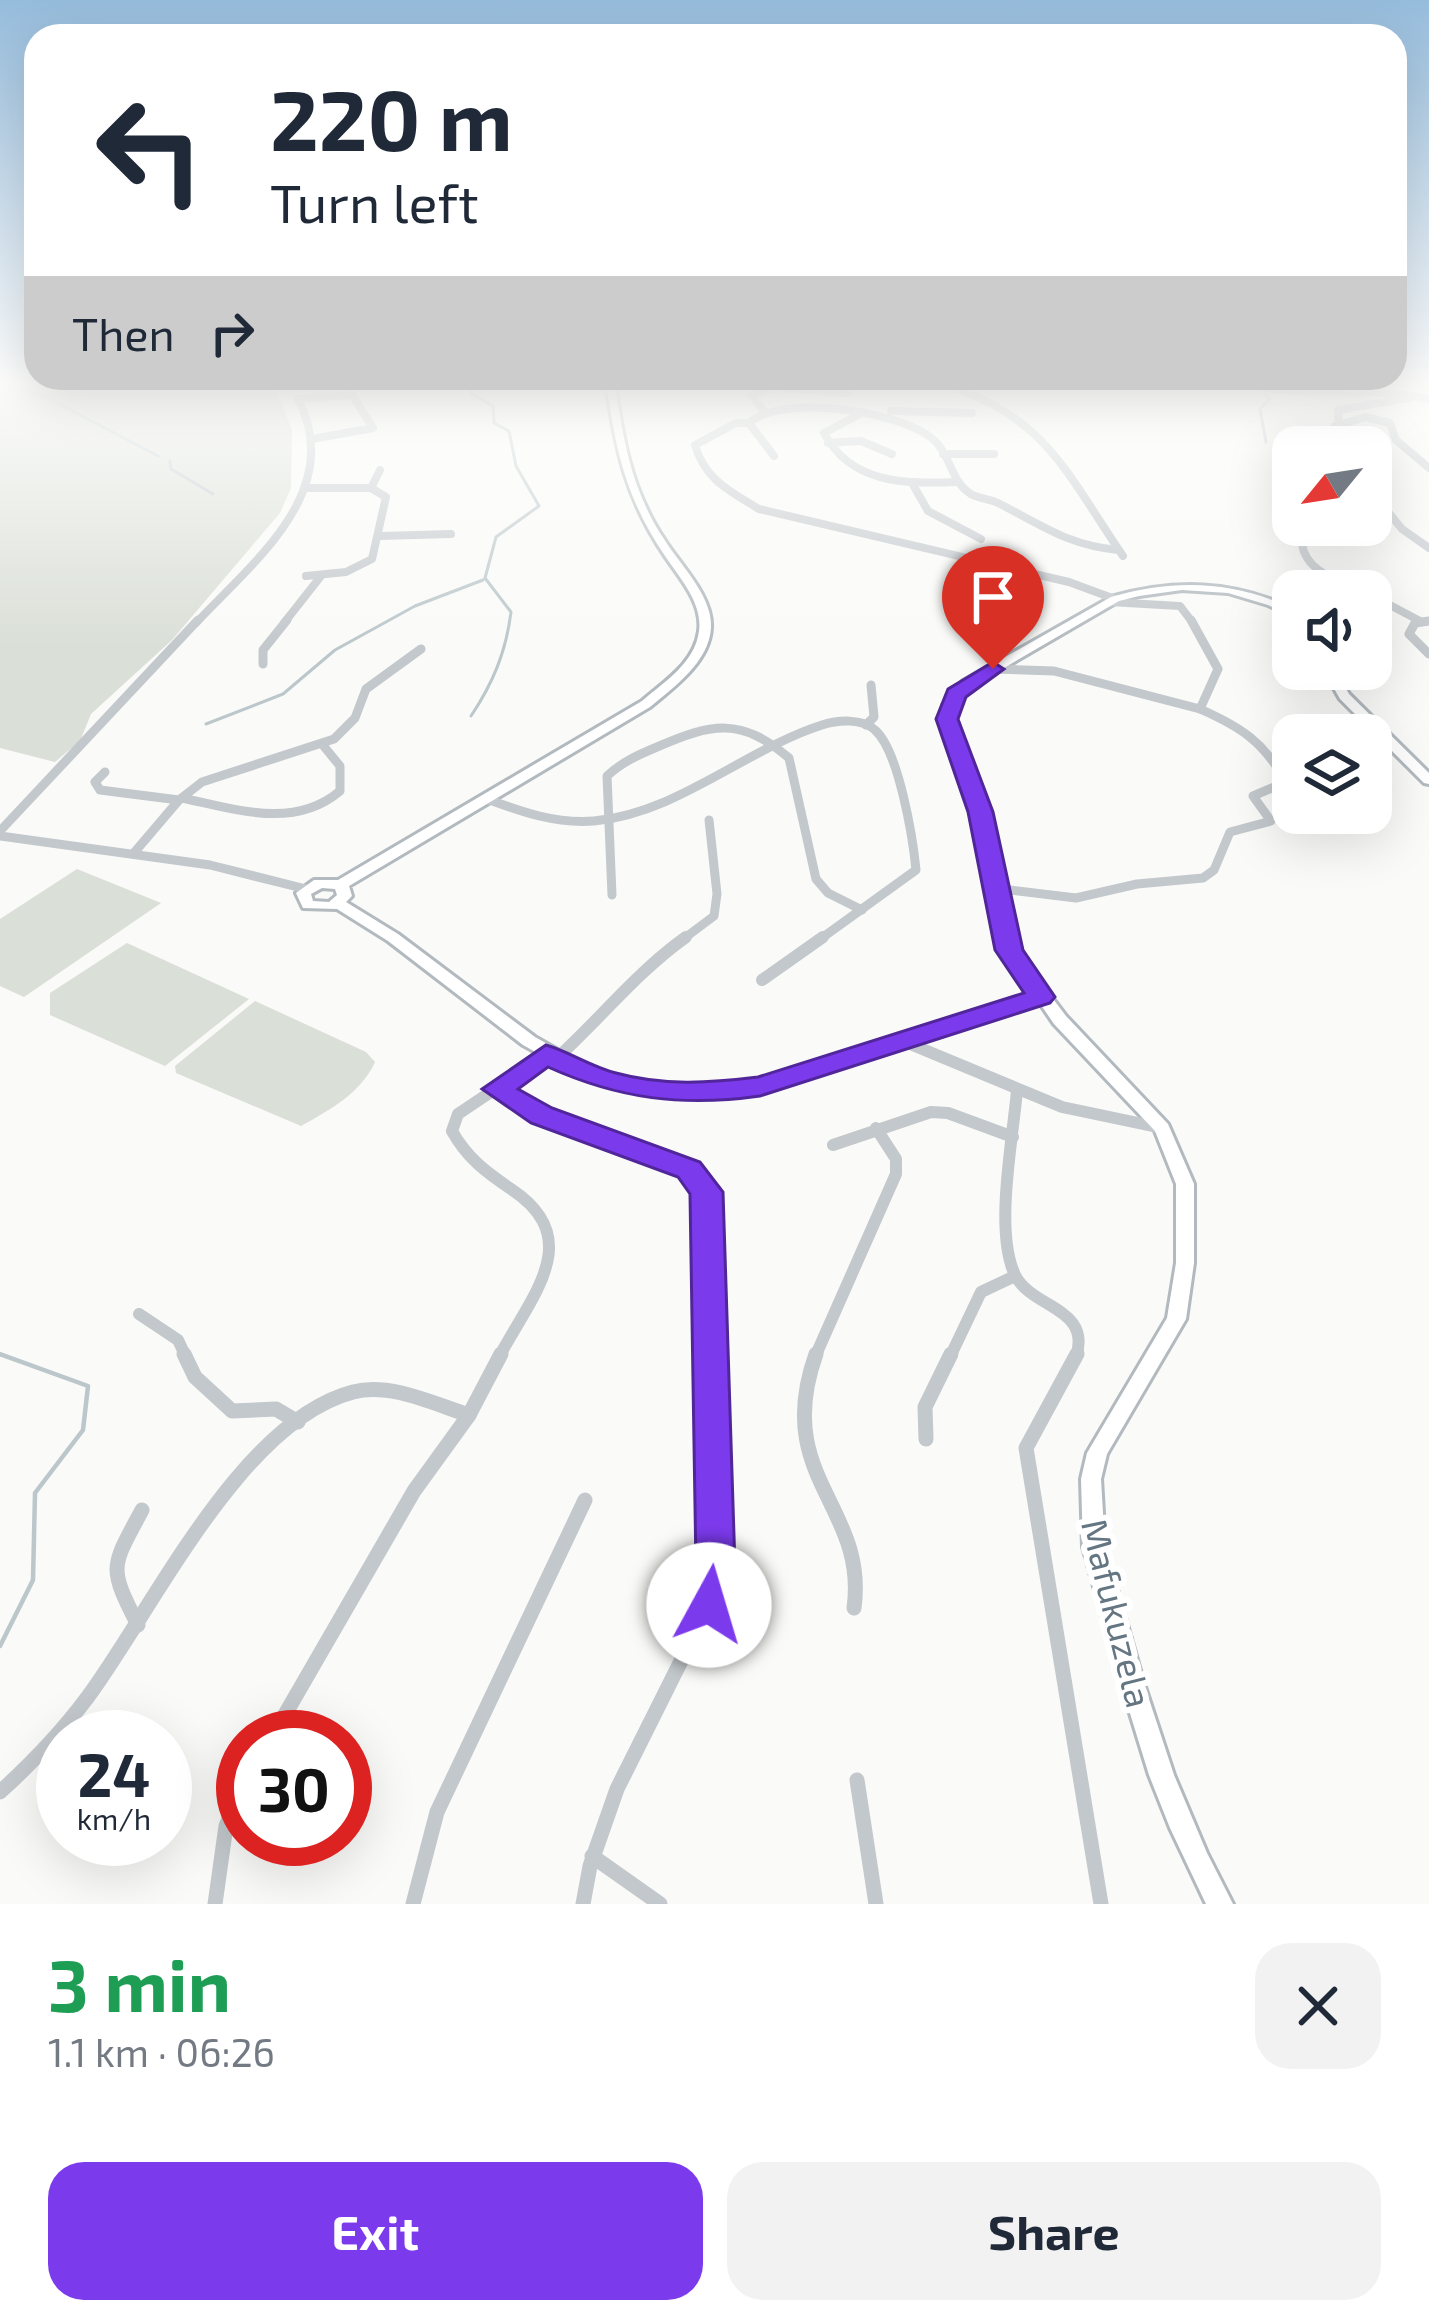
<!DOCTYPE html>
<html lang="en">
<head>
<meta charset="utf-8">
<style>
  body { margin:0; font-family:"Exo 2",sans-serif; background:#f2f2f3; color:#1f2937; height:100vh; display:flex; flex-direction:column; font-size:45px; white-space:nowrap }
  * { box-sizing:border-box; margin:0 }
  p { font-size:39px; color:#747a83 }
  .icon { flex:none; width:66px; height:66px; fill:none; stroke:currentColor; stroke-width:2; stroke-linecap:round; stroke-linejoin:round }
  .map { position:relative; height:1904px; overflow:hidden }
  .drawer { display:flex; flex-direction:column; background:#fff; flex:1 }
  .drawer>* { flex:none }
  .top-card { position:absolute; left:24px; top:24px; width:1383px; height:366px; border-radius:36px; box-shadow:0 12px 48px #0002; background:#fff; color:#1f2937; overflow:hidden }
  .needle { width:78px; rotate:240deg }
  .buttons { position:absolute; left:1272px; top:426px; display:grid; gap:24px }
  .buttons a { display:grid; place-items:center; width:120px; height:120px; border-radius:24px; background:#fff; box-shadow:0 12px 48px #0002; font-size:60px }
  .speed { position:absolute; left:36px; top:1710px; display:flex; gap:24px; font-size:60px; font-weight:700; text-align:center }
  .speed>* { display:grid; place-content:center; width:156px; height:156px; border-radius:50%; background:#fff; box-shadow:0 12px 48px #0002; line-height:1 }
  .speed small { font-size:30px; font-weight:400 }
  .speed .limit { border:18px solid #d22; background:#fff; color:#111 }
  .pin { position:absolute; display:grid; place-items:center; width:102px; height:102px; color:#fff; margin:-123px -51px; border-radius:50% 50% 50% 0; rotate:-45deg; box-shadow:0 0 12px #0007 }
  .pin .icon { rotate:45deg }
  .me { position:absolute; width:132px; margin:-66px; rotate:6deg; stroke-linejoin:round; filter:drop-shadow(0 0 9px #0008) }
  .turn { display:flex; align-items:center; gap:42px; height:252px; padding:0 48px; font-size:54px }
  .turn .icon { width:156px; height:156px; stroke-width:2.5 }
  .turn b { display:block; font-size:84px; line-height:102px }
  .then { display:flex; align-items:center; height:114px; padding:0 48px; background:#0003; gap:24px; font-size:45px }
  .round { display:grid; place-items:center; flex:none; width:126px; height:126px; border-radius:36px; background:#f2f2f3 }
  .overview { display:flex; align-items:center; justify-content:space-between; height:204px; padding:0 48px }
  h1 { font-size:72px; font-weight:700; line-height:90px; color:#1e9e55 }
  .action { display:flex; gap:24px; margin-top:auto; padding:24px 48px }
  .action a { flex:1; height:138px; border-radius:36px; background:#7c3aed; color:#fff; font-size:48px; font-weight:700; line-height:138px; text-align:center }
  .action a+a { background:#f2f2f3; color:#1f2937 }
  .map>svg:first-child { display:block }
  .green { fill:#dadfd7 }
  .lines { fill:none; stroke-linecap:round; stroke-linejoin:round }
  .stream-far1 { stroke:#bbc7cb; stroke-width:3 }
  .stream { stroke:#bbc7cb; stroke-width:4.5 }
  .secondary-casing { stroke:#b3babf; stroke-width:6 }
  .street-far3 { stroke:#c3c8cc; stroke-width:8 }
  .street-far2 { stroke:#c3c8cc; stroke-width:9 }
  .street-far1 { stroke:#c3c8cc; stroke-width:12 }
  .street { stroke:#c3c8cc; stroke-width:15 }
  .secondary { fill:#fff; fill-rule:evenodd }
  .route { fill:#7c3aed; stroke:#51269a; stroke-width:3 }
  .labels { text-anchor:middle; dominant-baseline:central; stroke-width:12; stroke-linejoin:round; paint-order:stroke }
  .street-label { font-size:36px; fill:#657683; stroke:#fff }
</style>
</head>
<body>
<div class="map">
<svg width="1429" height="1904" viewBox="0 0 1429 1904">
  <rect width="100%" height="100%" fill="#fafaf8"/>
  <g class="green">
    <path d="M0,381H268L275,386L292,430L291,488L280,513L172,640L91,714L80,741L55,762L0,748Z"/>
    <path d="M77,869L161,903L24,997L0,986V919Z"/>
    <path d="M127,943L249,999L165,1066L50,1015V993Z"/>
    <path d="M255,1001L366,1052L375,1062C361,1093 330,1110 301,1126L176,1073L175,1066Z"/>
  </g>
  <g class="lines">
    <g class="stream-far1">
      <path d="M469,381L471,393L493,406L494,423L509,431L516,466L539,506L496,537L485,578L511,612C506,652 493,683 471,716"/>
      <path d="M0,383L44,396L158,456"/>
      <path d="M1264,393L1270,399L1260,409L1266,442"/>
      <path d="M170,461L171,469L213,494"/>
      <path d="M206,724L283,694L335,650L415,606L483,580"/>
      <path d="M0,1354L7,1357"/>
    </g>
    <path class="stream" d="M0,1354L88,1386L83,1430L35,1493L33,1580L0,1646"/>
    <g class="secondary-casing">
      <g id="secondary">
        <path d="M606,381H614C621,421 626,461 642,498C648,512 655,526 664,539C680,565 713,596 711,628C709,662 674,687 650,707L349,886L352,896L346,902L398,934L535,1037L581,1063L628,1080L687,1087L759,1081L1033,994L1002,950L973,812L941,719L943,705L963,681L1111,597C1174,579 1233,580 1293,609V616L1268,605L1228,593L1182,590L1139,596L1119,601L971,687L955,706L953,719L987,812L1016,950L1066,1016L1168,1124L1194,1184V1263L1186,1319L1107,1454L1101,1479L1105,1547L1144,1684L1174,1775L1207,1853L1233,1904H1206L1170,1828L1149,1775L1121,1684L1083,1547L1081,1479L1087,1453L1167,1318L1176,1263V1184L1155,1131L1054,1024L1039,1002L760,1091L687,1098L626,1090L569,1071L523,1045L388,941L337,909L303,908L296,893L314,880H338L642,701C664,682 695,663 699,631C703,603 679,577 665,556C626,499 615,448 606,381ZM322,888L335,889L337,895L329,902L313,901L311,894Z"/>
        <path d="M1323,669H1335L1349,694L1429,773V784L1424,783L1340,699Z"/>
      </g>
    </g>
    <g class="street-far3">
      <path d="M935,381C1045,414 1063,468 1123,556"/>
      <path d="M1226,381C1293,399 1361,385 1429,399"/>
      <path d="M764,411L751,395L773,387L848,393"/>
      <path d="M891,411L972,413"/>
      <path d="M858,415L824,433C851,484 905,484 957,482"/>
      <path d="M749,423C781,393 904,411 935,441C951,456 951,482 971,494C980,499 990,499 998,503C1042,525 1067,545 1118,550"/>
      <path d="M1335,426L1366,417L1390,423L1396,440L1429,468"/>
      <path d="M828,443L861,441L892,454"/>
      <path d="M1339,447L1338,410L1409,398"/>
      <path d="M943,454H994"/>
      <path d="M774,456L749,423H736L695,445C705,480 730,491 759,509L1069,582L1115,599"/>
      <path d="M912,483L928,511L981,539"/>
      <path d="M371,488L380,470"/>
      <path d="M1371,491L1402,529L1429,548"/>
      <path d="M1316,525L1302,544C1306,572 1338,580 1361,591"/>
      <path d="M380,536L451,534"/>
      <path d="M306,576L346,572L372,559L386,497L371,488H308"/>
      <path d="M1371,595L1420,621"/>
      <path d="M1109,602L1180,606L1193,623"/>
      <path d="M196,623C253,562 346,491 298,399L352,395L373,428L312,439"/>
      <path d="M284,623L321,576"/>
      <path d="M1416,623L1429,621"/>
    </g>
    <g class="street-far2">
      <path d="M1429,621L1415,623L1409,634L1429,654"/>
      <path d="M263,664V650L287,620"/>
      <path d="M993,669L1054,671L1200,709L1218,669L1191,620"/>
      <path d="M866,725L874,717L871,685"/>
      <path d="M105,772L95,782L100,790L179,800"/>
      <path d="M182,798C235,809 294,830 340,791V766L322,744"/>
      <path d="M487,799C522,812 556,824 594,821C678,813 744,750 822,725C838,720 862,718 875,730C899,751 913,839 916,870L819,940"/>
      <path d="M0,831L198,620"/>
      <path d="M0,836L210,865L306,889"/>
      <path d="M133,854L179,800L202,782L334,739L355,718L366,689L421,649"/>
      <path d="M994,888L1076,898L1137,884L1203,878L1214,870L1230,832L1271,821L1253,796L1286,782C1264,742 1241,727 1200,709"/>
      <path d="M612,895L607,776C622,762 638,755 657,747C712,723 741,717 789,758L816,879L828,893L862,910"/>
      <path d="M682,940L714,916L717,894L709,820"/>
    </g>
    <g class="street-far1">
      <path d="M762,980L823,937"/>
      <path d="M903,1041L1062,1107L1162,1128"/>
      <path d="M556,1059C601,1018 637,972 686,937"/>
      <path d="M497,1089L542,1115L689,1169L707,1192L712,1357"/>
      <path d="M1017,1090C1013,1139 994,1231 1015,1275C1032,1309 1092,1307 1076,1357"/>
      <path d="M833,1145L931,1112L948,1113L1013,1137"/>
      <path d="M139,1314L178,1340L186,1357"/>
      <path d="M499,1357C531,1296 587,1239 511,1189C486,1172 467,1158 452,1131L458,1114L546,1055"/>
      <path d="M815,1357L896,1174V1159L876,1128"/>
      <path d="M950,1357L981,1292L1015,1276"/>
    </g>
    <g class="street">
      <path d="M184,1354L195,1377L232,1411L276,1409L298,1422"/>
      <path d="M816,1354C772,1477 868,1506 854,1608"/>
      <path d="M1077,1354L1026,1448L1101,1904"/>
      <path d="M926,1439L925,1407L951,1354"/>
      <path d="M138,1625C108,1566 111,1568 142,1510"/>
      <path d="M272,1737L414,1491L469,1415L501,1354"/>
      <path d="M857,1780L876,1904"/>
      <path d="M0,1792C32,1763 61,1733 87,1698C153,1609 241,1421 353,1392C390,1382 434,1404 469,1415"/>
      <path d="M592,1856L660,1904"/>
      <path d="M215,1904L226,1826L243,1786"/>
      <path d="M413,1904L437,1812L585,1500"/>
      <path d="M583,1904L590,1866L617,1789L709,1605L715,1567L712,1354"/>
    </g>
    <use href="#secondary" class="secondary"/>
  </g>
  <linearGradient id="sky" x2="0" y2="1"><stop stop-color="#96bcdc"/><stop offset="0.59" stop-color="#fdfdfc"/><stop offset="1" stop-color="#fdfdfc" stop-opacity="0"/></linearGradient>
  <rect width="1429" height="647" fill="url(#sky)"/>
  <path class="route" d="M993,662L1004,669L966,697L958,719L993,812L1023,950L1055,997L1050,1003L760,1096C683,1107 619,1099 548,1067L518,1089L552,1108L700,1162L723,1192L735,1567L723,1618L709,1623L695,1618L689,1605L696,1567L690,1194L678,1177L531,1123L482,1089L546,1045C570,1052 592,1067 616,1073C663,1086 710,1083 758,1077L1024,993L995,950L968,812L936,719L948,689Z"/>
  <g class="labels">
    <g class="street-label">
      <text transform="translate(1118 1613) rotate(76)">Mafukuzela</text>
    </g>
  </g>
</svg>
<div class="buttons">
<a><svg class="needle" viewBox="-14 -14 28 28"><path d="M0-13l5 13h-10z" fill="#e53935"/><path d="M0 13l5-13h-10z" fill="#747a83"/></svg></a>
<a><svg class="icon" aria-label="sound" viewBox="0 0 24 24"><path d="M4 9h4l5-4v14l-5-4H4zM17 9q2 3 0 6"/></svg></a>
<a><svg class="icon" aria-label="layers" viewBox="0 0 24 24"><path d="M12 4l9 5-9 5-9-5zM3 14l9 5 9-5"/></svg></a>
</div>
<div class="speed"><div>24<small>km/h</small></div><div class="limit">30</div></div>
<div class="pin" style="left:993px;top:669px;background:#d93025"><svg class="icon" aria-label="arrive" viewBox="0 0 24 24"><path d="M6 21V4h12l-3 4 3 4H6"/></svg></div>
<svg class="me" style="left:709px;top:1605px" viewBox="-20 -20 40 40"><circle r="19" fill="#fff"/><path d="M0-13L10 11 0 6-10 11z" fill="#7c3aed"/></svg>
<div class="top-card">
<div class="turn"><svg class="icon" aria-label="left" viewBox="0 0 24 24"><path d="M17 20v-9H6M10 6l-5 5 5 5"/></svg><div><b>220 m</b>Turn left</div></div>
<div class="then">Then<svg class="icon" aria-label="right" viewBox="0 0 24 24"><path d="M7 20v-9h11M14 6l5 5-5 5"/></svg></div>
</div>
</div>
<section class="drawer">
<div class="overview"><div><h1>3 min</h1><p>1.1 km · 06:26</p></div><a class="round"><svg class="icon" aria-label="close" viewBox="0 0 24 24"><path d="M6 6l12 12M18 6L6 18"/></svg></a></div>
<div class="action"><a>Exit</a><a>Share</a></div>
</section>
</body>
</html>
